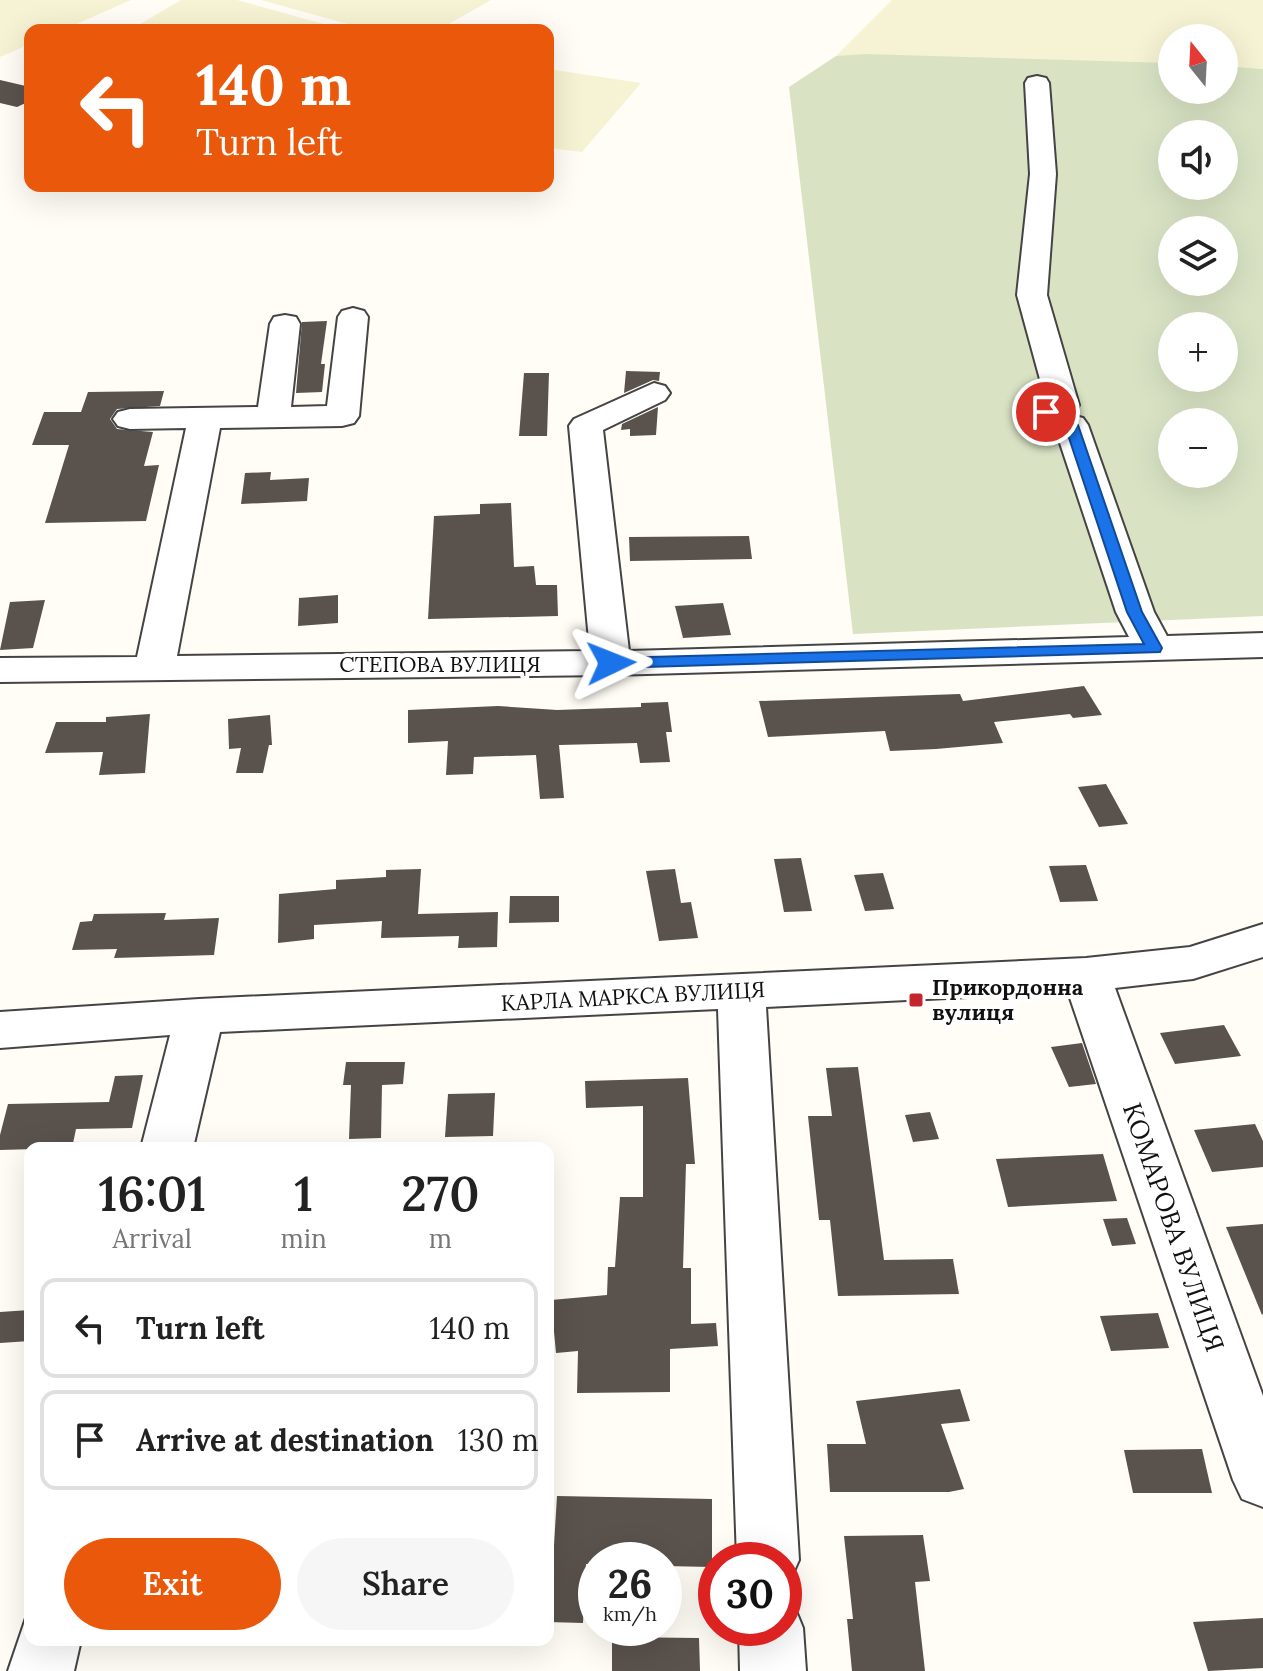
<!DOCTYPE html>
<html lang="en">
<head>
<meta charset="utf-8">
<style>
  body { margin:0; font-family:Lora,serif; background:#f6f6f6; color:#222; height:100vh; display:flex; flex-direction:column; font-size:30px; white-space:nowrap }
  * { box-sizing:border-box; margin:0 }
  p { font-size:26px; color:#767676 }
  .icon { flex:none; width:44px; height:44px; fill:none; stroke:currentColor; stroke-width:2; stroke-linecap:round; stroke-linejoin:round }
  .map { position:relative; flex:1; overflow:hidden }
  .details { position:absolute; left:24px; top:1142px; width:530px; height:504px; display:flex; flex-direction:column; background:#fff; border-radius:16px; box-shadow:0 8px 32px #0002 }
  .details>* { flex:none }
  .hud { position:absolute; left:24px; top:24px; width:530px; height:168px; border-radius:16px; box-shadow:0 8px 32px #0002; background:#ea580c; color:#fff; overflow:hidden }
  .needle { width:52px; rotate:342deg }
  .tools { position:absolute; left:1158px; top:24px; display:grid; gap:16px }
  .tools a { display:grid; place-items:center; width:80px; height:80px; border-radius:50%; background:#fff; box-shadow:0 8px 32px #0002; font-size:40px }
  .speed { position:absolute; left:578px; top:1542px; display:flex; gap:16px; font-size:40px; font-weight:700; text-align:center }
  .speed>* { display:grid; place-content:center; width:104px; height:104px; border-radius:50%; background:#fff; box-shadow:0 8px 32px #0002; line-height:1 }
  .speed small { font-size:20px; font-weight:400 }
  .speed .limit { border:12px solid #d22; background:#fff; color:#111 }
  .pin { position:absolute; display:grid; place-items:center; width:68px; height:68px; color:#fff; margin:-34px; border:4px solid #fff; border-radius:50%; box-shadow:0 2px 8px #0007 }
  .me { position:absolute; width:88px; margin:-44px; rotate:88deg; stroke-linejoin:round; filter:drop-shadow(0 0 6px #0008) }
  .turn { display:flex; align-items:center; gap:28px; height:168px; padding:0 40px; font-size:36px }
  .turn .icon { width:104px; height:104px; stroke-width:2.5 }
  .turn b { display:block; font-size:56px; line-height:68px }
  .eta { display:flex; justify-content:space-evenly; align-items:center; height:136px; text-align:center }
  .eta b { font-size:48px; font-weight:600; line-height:56px }
  .button { display:flex; gap:16px; margin-top:auto; padding:16px 40px }
  .button a { flex:1; height:92px; border-radius:48px; background:#ea580c; color:#fff; font-size:32px; font-weight:600; line-height:92px; text-align:center }
  .button a+a { background:#f6f6f6; color:#222 }
  ul { padding:0; list-style:none }
  li { display:flex; align-items:center; gap:24px; height:100px; margin:0 16px 12px; padding:0 24px; border:4px solid #e0e0e0; border-radius:16px }
  li div { flex:1 }
  li b { display:block; font-size:30px }
  li em { font-style:normal }
  .map>svg:first-child { display:block }
  .farmland { fill:#f6f3d4 }
  .cemetery { fill:#d9e3c4; fill-rule:evenodd }
  .building { fill:#5a524d }
  .lines { fill:none; stroke-linecap:round; stroke-linejoin:round }
  .minor-casing { stroke:#444; stroke-width:4 }
  .minor { fill:#fff; fill-rule:evenodd }
  .route { fill:#1a73e8; stroke:#114b97; stroke-width:2 }
  .poi-dot { fill:#c4262e; stroke:#fff; stroke-width:3 }
  .labels { text-anchor:middle; dominant-baseline:central; stroke-width:8; stroke-linejoin:round; paint-order:stroke }
  .street-label { font-size:22px; fill:#111; stroke:#fff }
  .poi-label { font-size:22px; font-weight:bold; fill:#111; stroke:#fff; text-anchor:start }
  .near-street-label { font-size:26px; fill:#111; stroke:#fff }
</style>
</head>
<body>
<div class="map">
<svg width="1263" height="1671" viewBox="0 0 1263 1671">
  <rect width="100%" height="100%" fill="#fffdf5"/>
  <g class="farmland">
    <path d="M0,0H131L63,30H30V44L0,57Z"/>
    <path d="M181,0H237L345,30H130Z"/>
    <path d="M261,0H491L438,30H369Z"/>
    <path d="M892,0H1263V69L1224,66V38H1172V63L836,56Z"/>
    <path d="M548,69L641,83L582,152L548,148Z"/>
  </g>
  <path class="cemetery" d="M866,54L1172,63V90H1224V66L1263,69V616L853,634L789,87L836,56ZM1172,134H1224V186H1172ZM1172,230H1224V282H1172ZM1172,326H1224V378H1172ZM1172,422H1224V474H1172Z"/>
  <g class="building">
    <path d="M0,80L30,87V101L17,107L0,103Z"/>
    <path d="M327,321L321,364H325L322,392L296,393L302,322Z"/>
    <path d="M626,371L660,372L659,381L653,380L624,393Z"/>
    <path d="M524,373H549L547,436H519Z"/>
    <path d="M164,391L160,406L117,409L110,419L117,429L153,432L144,466L159,465L146,521L45,523L69,445H32L44,412H81L88,392Z"/>
    <path d="M658,407L656,435L630,436V429L621,430L622,424Z"/>
    <path d="M271,472L270,480L309,478L307,501L241,504L245,473Z"/>
    <path d="M511,503L514,567L534,566L536,585H557L558,616L428,619L434,516L480,514V504Z"/>
    <path d="M749,536L752,559L630,561L629,537Z"/>
    <path d="M338,595V623L298,626L299,598Z"/>
    <path d="M45,600L33,648L0,650L10,602Z"/>
    <path d="M723,603L731,635L683,638L675,606Z"/>
    <path d="M1084,686L1102,715L1073,718L1070,714L994,722L1003,743L936,749L890,751L885,731L768,737L759,701L960,694L963,701Z"/>
    <path d="M668,702L672,732H666L670,762L640,763L637,743L559,745L564,798L540,799L536,755L474,757L473,774L446,775L448,741L408,743V710L498,706L557,710L641,707V703Z"/>
    <path d="M150,714L145,773L99,775L103,752L45,753L56,722H106V717Z"/>
    <path d="M270,715L272,745H269L263,773H236L241,748L229,749L228,719Z"/>
    <path d="M1106,784L1128,824L1099,827L1078,787Z"/>
    <path d="M801,858L812,911L784,912L774,859Z"/>
    <path d="M1086,865L1098,901L1060,902L1049,866Z"/>
    <path d="M421,869L418,914L498,912L497,947L458,948L459,936L381,938L382,921L314,925V939L278,943L279,894L336,889V880L386,877V870Z"/>
    <path d="M675,869L681,903L691,902L698,938L659,941L646,871Z"/>
    <path d="M883,873L894,909L865,911L854,875Z"/>
    <path d="M510,896H559V922L509,923Z"/>
    <path d="M166,913L164,920L219,918L214,955L114,958L117,949L72,950L80,922L92,921L94,914Z"/>
    <path d="M1224,1025L1241,1056L1175,1064L1160,1033Z"/>
    <path d="M1082,1043L1096,1084L1069,1087L1051,1047Z"/>
    <path d="M346,1062H405L403,1084L382,1085L381,1138L349,1139L351,1085H343Z"/>
    <path d="M858,1067L884,1260L953,1259L959,1294L838,1296L830,1220H819L808,1116H832L826,1068Z"/>
    <path d="M143,1075L132,1128L76,1129L72,1148L0,1150V1135L8,1104L109,1102L115,1076Z"/>
    <path d="M688,1078L695,1164H686L683,1268H691V1324L716,1323L718,1346L670,1349V1392L577,1393L578,1351L556,1353L551,1300L607,1295L608,1267H615L620,1197H643V1106L586,1108L585,1081Z"/>
    <path d="M495,1093L493,1136L445,1137L448,1094Z"/>
    <path d="M930,1112L939,1139L913,1142L905,1115Z"/>
    <path d="M1255,1124L1263,1141V1167L1212,1172L1194,1130Z"/>
    <path d="M1103,1154L1117,1201L1008,1207L996,1159Z"/>
    <path d="M1127,1218L1136,1244L1112,1246L1103,1219Z"/>
    <path d="M1263,1224V1314L1262,1315L1226,1227Z"/>
    <path d="M30,1310V1341L0,1343V1312Z"/>
    <path d="M1158,1313L1169,1348L1111,1351L1100,1316Z"/>
    <path d="M960,1389L970,1421L941,1424L964,1489L949,1492H830L827,1444H866L856,1401Z"/>
    <path d="M1202,1449L1212,1493H1133L1124,1450Z"/>
    <path d="M557,1496L712,1499V1567L664,1566V1560H596V1565L586,1564L583,1623L548,1622V1578H552Z"/>
    <path d="M923,1535L930,1581L915,1582L925,1671H852L847,1619H853L844,1536Z"/>
    <path d="M1263,1618V1668L1208,1671L1193,1622Z"/>
    <path d="M612,1637L699,1638L700,1671H612Z"/>
  </g>
  <g class="lines">
    <g class="minor-casing">
      <g id="minor">
        <path d="M1037,76L1046,78L1049,83L1056,174L1047,295L1079,405L1075,412L1063,415L1051,412L1047,405L1017,295L1030,174L1025,83L1028,78Z"/>
        <path d="M353,308L364,311L368,317L359,416L354,423L342,426L220,428L177,656L590,651L569,426L574,419L654,383L665,386L670,393L665,400L603,430L629,651L1129,637L1116,612L1054,425L1059,418L1071,415L1083,418L1088,425L1154,612L1167,636L1263,633V657L611,675L0,682V658L137,657L186,428L130,429L118,426L113,419L118,412L130,409L258,407L270,324L274,317L285,315L296,317L300,324L291,407L327,406L338,317L342,311Z"/>
        <path d="M1263,924V957L1193,979L1115,988L1263,1396V1507L1242,1499L1233,1480L1068,992L766,1007L799,1560L790,1580L784,1583V1560H737L718,1009L220,1032L193,1148H141L170,1035L0,1048V1012L199,999L1086,958L1190,947Z"/>
        <path d="M784,1603L794,1606L803,1628L806,1671H740L739,1628H784Z"/>
        <path d="M30,1617V1640H81L74,1671H8L26,1618Z"/>
      </g>
    </g>
    <use href="#minor" class="minor"/>
  </g>
  <path class="route" d="M1042,409H1051L1055,417L1078,425L1142,612L1162,648L1160,652L611,668L603,663L611,658L1144,644L1127,612L1066,429L1044,422L1040,412Z"/>
  <rect class="poi-dot" x="908" y="992" width="16" height="16" rx="4"/>
  <g class="labels">
    <g class="street-label">
      <text x="440" y="664">СТЕПОВА ВУЛИЦЯ</text>
      <text transform="translate(633 996) rotate(-3)">КАРЛА МАРКСА ВУЛИЦЯ</text>
    </g>
    <g class="poi-label">
      <text x="932" y="987">Прикордонна<tspan x="932" dy="25">вулиця</tspan></text>
    </g>
    <g class="near-street-label">
      <text transform="translate(1174 1227) rotate(71)">КОМАРОВА ВУЛИЦЯ</text>
    </g>
  </g>
</svg>
<div class="tools">
<a><svg class="needle" viewBox="-14 -14 28 28"><path d="M0-13l5 13h-10z" fill="#e53935"/><path d="M0 13l5-13h-10z" fill="#767676"/></svg></a>
<a><svg class="icon" aria-label="sound" viewBox="0 0 24 24"><path d="M4 9h4l5-4v14l-5-4H4zM17 9q2 3 0 6"/></svg></a>
<a><svg class="icon" aria-label="layers" viewBox="0 0 24 24"><path d="M12 4l9 5-9 5-9-5zM3 14l9 5 9-5"/></svg></a>
<a>+</a>
<a>−</a>
</div>
<div class="speed"><div>26<small>km/h</small></div><div class="limit">30</div></div>
<div class="pin" style="left:1046px;top:412px;background:#d93025"><svg class="icon" aria-label="arrive" viewBox="0 0 24 24"><path d="M6 21V4h12l-3 4 3 4H6"/></svg></div>
<svg class="me" style="left:611px;top:663px" viewBox="-20 -20 40 40"><path d="M0-17L14 15 0 8-14 15z" fill="#1a73e8" stroke="#fff" stroke-width="4"/></svg>
<div class="hud">
<div class="turn"><svg class="icon" aria-label="left" viewBox="0 0 24 24"><path d="M17 20v-9H6M10 6l-5 5 5 5"/></svg><div><b>140 m</b>Turn left</div></div>
</div>
<section class="details">
<div class="eta">
<div><b>16:01</b><p>Arrival</p></div>
<div><b>1</b><p>min</p></div>
<div><b>270</b><p>m</p></div>
</div>
<ul>
<li><svg class="icon" aria-label="left" viewBox="0 0 24 24"><path d="M17 20v-9H6M10 6l-5 5 5 5"/></svg><div><b>Turn left</b></div><em>140 m</em></li>
<li><svg class="icon" aria-label="arrive" viewBox="0 0 24 24"><path d="M6 21V4h12l-3 4 3 4H6"/></svg><div><b>Arrive at destination</b></div><em>130 m</em></li>
</ul>
<div class="button"><a>Exit</a><a>Share</a></div>
</section>
</div>
</body>
</html>
